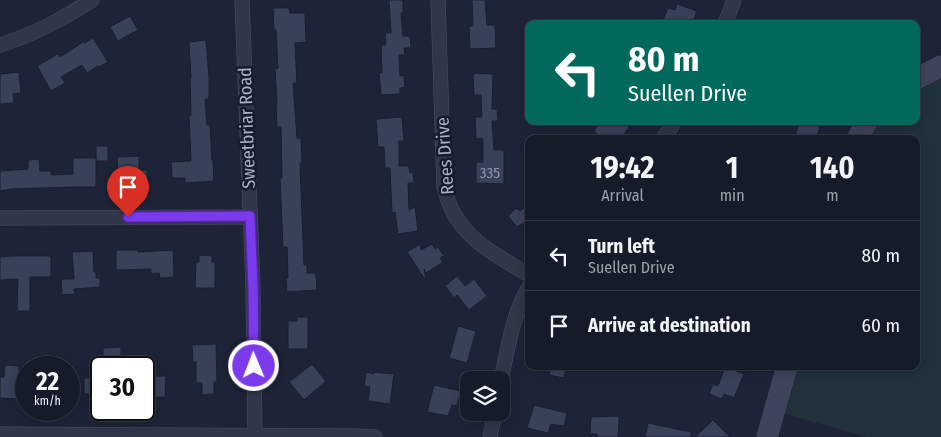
<!DOCTYPE html>
<html lang="en">
<head>
<meta charset="utf-8">
<style>
  body { margin:0; font-family:"Fira Sans Condensed",sans-serif; background:#1f2432; color:#f1f3f6; height:100vh; display:flex; flex-direction:column; font-size:19px; white-space:nowrap }
  * { box-sizing:border-box; margin:0 }
  p { font-size:16px; color:#9ea1a8 }
  .icon { flex:none; width:28px; height:28px; fill:none; stroke:currentColor; stroke-width:2; stroke-linecap:round; stroke-linejoin:round }
  .map { position:relative; flex:1; overflow:hidden }
  .sheet { position:absolute; left:525px; top:135px; width:395px; height:235px; display:flex; flex-direction:column; background:#161b2a; border-radius:10px; box-shadow:0 2px 12px #0003,0 0 0 1px #353947 }
  .sheet>* { flex:none }
  .guide { position:absolute; left:525px; top:20px; width:395px; height:105px; border-radius:10px; box-shadow:0 2px 12px #0003,0 0 0 1px #353947; background:#00695c; color:#fff; overflow:hidden }
  .controls { position:absolute; left:460px; top:371px; display:grid; gap:10px }
  .controls a { display:grid; place-items:center; width:50px; height:50px; border-radius:10px; background:#161b2a; box-shadow:0 2px 12px #0003,0 0 0 1px #353947; font-size:25px }
  .speed { position:absolute; left:15px; top:356px; display:flex; gap:10px; font-size:25px; font-weight:700; text-align:center }
  .speed>* { display:grid; place-content:center; width:65px; height:65px; border-radius:50%; background:#161b2a; box-shadow:0 2px 12px #0003,0 0 0 1px #353947; line-height:1 }
  .speed small { font-size:12px; font-weight:400 }
  .speed .limit { border:2px solid #111; border-radius:8px; background:#fff; color:#111 }
  .pin { position:absolute; display:grid; place-items:center; width:42px; height:42px; color:#fff; margin:-51px -21px; border-radius:50% 50% 50% 0; rotate:-45deg; box-shadow:0 0 5px #0007 }
  .pin .icon { rotate:45deg }
  .me { position:absolute; width:55px; margin:-28px; rotate:359deg; stroke-linejoin:round; filter:drop-shadow(0 0 4px #0008) }
  .turn { display:flex; align-items:center; gap:18px; height:105px; padding:0 20px; font-size:22px }
  .turn .icon { width:65px; height:65px; stroke-width:2.5 }
  .turn b { display:block; font-size:35px; line-height:42px }
  .eta { display:flex; justify-content:space-evenly; align-items:center; height:85px; text-align:center }
  .eta b { font-size:30px; font-weight:700; line-height:35px }
  ul { padding:0; list-style:none }
  li { display:flex; align-items:center; gap:15px; height:70px; padding:0 20px; border-top:1px solid #353947 }
  li div { flex:1 }
  li b { display:block; font-size:19px }
  li em { font-style:normal }
  .map>svg:first-child { display:block }
  .green { fill:#203139 }
  .building { fill:#394159; stroke:#191e2f }
  .lines { fill:none; stroke-linecap:round; stroke-linejoin:round }
  .minor-casing { stroke:#4c5164; stroke-width:15 }
  .secondary-casing { stroke:#4c5164; stroke-width:21 }
  .minor { stroke:#313649; stroke-width:14 }
  .secondary { stroke:#3f445c; stroke-width:20 }
  .route-casing { stroke:#51269a; stroke-width:12 }
  .route { stroke:#7c3aed; stroke-width:9 }
  .labels { text-anchor:middle; dominant-baseline:central; stroke-width:5; stroke-linejoin:round; paint-order:stroke }
  .number-label { font-size:15px; fill:#8e94ab }
  .street-label { font-size:18px; fill:#abb0c6; stroke:#171c2d }
</style>
</head>
<body>
<div class="map">
<svg width="941" height="437" viewBox="0 0 941 437">
  <rect width="100%" height="100%" fill="#1e2438"/>
  <path class="green" d="M941,66V437H867L775,411L787,366H916V139H857L867,121H916V79Z"/>
  <g class="building">
    <path d="M389,0H403V13H401L403,36H410L411,48H404L405,55H399L400,76L404,75L405,87L400,88V94L381,95L379,73H382L381,45H386L385,33H391Z"/>
    <path d="M472,0H485L487,25H495L496,48L470,49L469,26H473Z"/>
    <path d="M677,4L697,11L692,24H661L668,8L675,10Z"/>
    <path d="M273,8H289L290,13H305L306,42L295,43L297,83H293L297,138H301L302,163H300L304,265H307V273H316L317,290L287,292L286,278H288L287,247H283L280,178H282L281,127H277L276,103H277L275,69L278,68L276,30H274Z"/>
    <path d="M130,16L138,30L118,41L110,27Z"/>
    <path d="M93,38L108,62L99,67L98,66L87,73L82,65L61,77L65,83L51,91L37,66L58,54L60,57L83,42L85,43Z"/>
    <path d="M206,40L209,77V99H205L207,125H210L212,160H213L214,181L185,183V178H172L171,162L191,161L189,116L191,115L190,78H191L189,42Z"/>
    <path d="M19,72L21,93L13,94L14,103L0,104V74Z"/>
    <path d="M473,73L493,74L492,109H497L498,121H492L494,150H504V184L476,183V162H483V138L476,139L475,117H482L481,95H474Z"/>
    <path d="M402,117L404,141H399V166H409L410,173L413,172L414,183H408L409,210L415,207L418,231L398,234L395,212L392,213L390,168H385L384,147H378L376,119Z"/>
    <path d="M600,121H633L621,139H615L609,134L605,139H602L594,131Z"/>
    <path d="M800,121H805L820,127L816,139H794Z"/>
    <rect x="96" y="146" width="12" height="15"/>
    <path d="M139,156V170H147L148,184L118,185L117,157Z"/>
    <path d="M73,158H96V187H73L11,189L0,191V171L28,169V160L39,159L40,171H51V175L73,174Z"/>
    <path d="M529,204V220L517,227L508,216L516,208L520,211Z"/>
    <path d="M420,244L421,250L432,244L435,249L438,247L444,256L440,258L443,262L426,273L424,269L426,281L407,252Z"/>
    <path d="M116,250H138V252L173,250L174,277L160,278L159,273L151,274V269L116,270Z"/>
    <path d="M93,251L94,272H96V278H100V287L74,289L75,294L62,295L61,279H74L72,252Z"/>
    <path d="M199,255L212,256V262H215V288H195L196,262H199Z"/>
    <path d="M11,256H51V277H30V311H17L18,279L0,280V257Z"/>
    <path d="M457,276L465,286L474,279L487,296L469,310L457,295L454,298L445,286Z"/>
    <path d="M297,317H308V349H288V321H297Z"/>
    <path d="M458,326L476,331L467,363L449,358Z"/>
    <path d="M216,344L217,382H214V394L202,395V383H196V362H193L192,345Z"/>
    <path d="M121,347V368H103V348Z"/>
    <path d="M312,364L326,381L304,400L289,382Z"/>
    <path d="M5,365L19,366L18,399L0,398V377H4Z"/>
    <path d="M551,366H566L564,378L549,375Z"/>
    <path d="M725,367L744,374L734,398L724,394L722,399L709,394L713,384L718,386Z"/>
    <path d="M366,372L374,374V372L394,374L390,404L368,401L370,387L364,386Z"/>
    <path d="M144,376H166L165,397H144Z"/>
    <path d="M101,377V394H84V378Z"/>
    <path d="M434,385L461,391L457,406L452,405L448,416L427,412Z"/>
    <path d="M534,405L567,413L564,426L551,424L548,433L527,428Z"/>
    <path d="M619,416L618,437H597V434H590L591,417Z"/>
    <path d="M713,420L730,437H695Z"/>
    <path d="M648,423L691,432V437H645Z"/>
  </g>
  <g class="lines">
    <g class="minor-casing">
      <g id="minor">
        <path d="M242,0L253,287L255,437"/>
        <path d="M438,0L444,186C454,235 490,251 529,275"/>
        <path d="M725,24L734,0"/>
        <path d="M0,45C35,34 61,20 92,0"/>
        <path d="M663,139L675,121"/>
        <path d="M0,218L250,217"/>
        <path d="M501,380C508,349 512,315 529,287"/>
        <path d="M0,434L354,436L375,437"/>
        <path d="M490,437L495,412"/>
      </g>
    </g>
    <g class="secondary-casing">
      <g id="secondary">
        <path d="M916,79L941,66"/>
        <path d="M857,139L867,121"/>
        <path d="M767,437L787,366"/>
      </g>
    </g>
    <use href="#minor" class="minor"/>
    <use href="#secondary" class="secondary"/>
  </g>
  <g class="lines">
    <g class="route-casing">
      <path id="route" d="M128,217L250,216L253,287L254,366"/>
    </g>
    <use href="#route" class="route"/>
  </g>
  <g class="labels">
    <g class="number-label">
      <text x="490" y="173">335</text>
    </g>
    <g class="street-label">
      <text transform="translate(247 128) rotate(-92)">Sweetbriar Road</text>
      <text transform="translate(445 156) rotate(-94)">Rees Drive</text>
    </g>
  </g>
</svg>
<div class="controls">
<a><svg class="icon" aria-label="layers" viewBox="0 0 24 24"><path d="M12 4l9 5-9 5-9-5zM3 14l9 5 9-5"/></svg></a>
</div>
<div class="speed"><div>22<small>km/h</small></div><div class="limit">30</div></div>
<div class="pin" style="left:128px;top:217px;background:#d93025"><svg class="icon" aria-label="arrive" viewBox="0 0 24 24"><path d="M6 21V4h12l-3 4 3 4H6"/></svg></div>
<svg class="me" style="left:254px;top:366px" viewBox="-20 -20 40 40"><circle r="17" fill="#7c3aed" stroke="#fff" stroke-width="3"/><path d="M0-11L8 9 0 5-8 9z" fill="#fff"/></svg>
<div class="guide">
<div class="turn"><svg class="icon" aria-label="left" viewBox="0 0 24 24"><path d="M17 20v-9H6M10 6l-5 5 5 5"/></svg><div><b>80 m</b>Suellen Drive</div></div>
</div>
<section class="sheet">
<div class="eta">
<div><b>19:42</b><p>Arrival</p></div>
<div><b>1</b><p>min</p></div>
<div><b>140</b><p>m</p></div>
</div>
<ul>
<li><svg class="icon" aria-label="left" viewBox="0 0 24 24"><path d="M17 20v-9H6M10 6l-5 5 5 5"/></svg><div><b>Turn left</b><p>Suellen Drive</p></div><em>80 m</em></li>
<li><svg class="icon" aria-label="arrive" viewBox="0 0 24 24"><path d="M6 21V4h12l-3 4 3 4H6"/></svg><div><b>Arrive at destination</b></div><em>60 m</em></li>
</ul>
</section>
</div>
</body>
</html>
